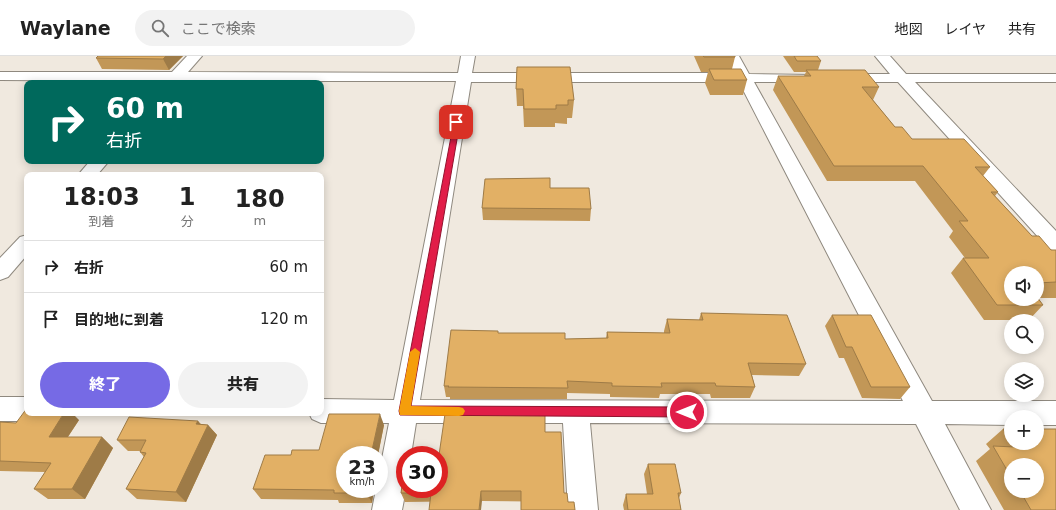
<!DOCTYPE html>
<html lang="ja">
<head>
<meta charset="utf-8">
<style>
  body { margin:0; font-family:"DejaVu Sans","Noto Sans JP",sans-serif; background:#f2f2f2; color:#222; height:100vh; display:flex; flex-direction:column; font-size:15px; white-space:nowrap }
  * { box-sizing:border-box; margin:0 }
  p { font-size:13px; color:#767676 }
  .icon { flex:none; width:22px; height:22px; fill:none; stroke:currentColor; stroke-width:2; stroke-linecap:round; stroke-linejoin:round }
  .map { position:relative; flex:1; overflow:hidden }
  .details { position:absolute; left:24px; top:116px; width:300px; height:244px; display:flex; flex-direction:column; background:#fff; border-radius:8px; box-shadow:0 2px 10px #0003 }
  .details>* { flex:none }
  .top-card { position:absolute; left:24px; top:24px; width:300px; height:84px; border-radius:8px; box-shadow:0 2px 10px #0003; background:#00695c; color:#fff; overflow:hidden }
  .fabs { position:absolute; left:1004px; top:210px; display:grid; gap:8px }
  .fabs a { display:grid; place-items:center; width:40px; height:40px; border-radius:50%; background:#fff; box-shadow:0 2px 10px #0003; font-size:20px }
  .speed { position:absolute; left:336px; top:390px; display:flex; gap:8px; font-size:20px; font-weight:700; text-align:center }
  .speed>* { display:grid; place-content:center; width:52px; height:52px; border-radius:50%; background:#fff; box-shadow:0 2px 10px #0003; line-height:1 }
  .speed small { font-size:10px; font-weight:400 }
  .speed .limit { border:6px solid #d22; background:#fff; color:#111 }
  .pin { position:absolute; display:grid; place-items:center; width:34px; height:34px; color:#fff; margin:-17px; border-radius:8px; box-shadow:0 2px 6px #0006 }
  .me { position:absolute; width:44px; margin:-22px; rotate:270deg; stroke-linejoin:round; filter:drop-shadow(0 0 3px #0008) }
  .turn { display:flex; align-items:center; gap:14px; height:84px; padding:0 16px; font-size:18px }
  .turn .icon { width:52px; height:52px; stroke-width:2.5 }
  .turn b { display:block; font-size:28px; line-height:34px }
  .eta { display:flex; justify-content:space-evenly; align-items:center; height:68px; text-align:center }
  .eta b { font-size:24px; font-weight:800; line-height:28px }
  .button { display:flex; gap:8px; margin-top:auto; padding:8px 16px }
  .button a { flex:1; height:46px; border-radius:24px; background:#766ae5; color:#fff; font-size:16px; font-weight:800; line-height:46px; text-align:center }
  .button a+a { background:#f2f2f2; color:#222 }
  ul { padding:0; list-style:none }
  li { display:flex; align-items:center; gap:12px; height:52px; padding:0 16px; border-top:1px solid #e0e0e0 }
  li div { flex:1 }
  li b { display:block; font-size:15px }
  li em { font-style:normal }
  header { display:flex; align-items:center; gap:24px; box-sizing:border-box; height:56px; padding:0 20px; background:#fff; border-bottom:1px solid #e0e0e0 }
  header strong { font-size:19px }
  nav { display:flex; gap:22px; margin-inline-start:auto; font-size:14px }
  .search { width:280px; height:36px; background:#f2f2f2; display:flex; align-items:center; gap:10px; box-sizing:border-box; padding:0 14px; border-radius:22px; color:#767676; font-size:15px }
  .map>svg:first-child { display:block }
  .lines { fill:none; stroke-linecap:round; stroke-linejoin:round }
  .minor-casing { stroke:#8f897f; stroke-width:2 }
  .minor { fill:#fff; fill-rule:evenodd }
  .wall { fill:#c29757; fill-rule:evenodd }
  .shaded-wall { fill:#9e7b47 }
  .building { fill:#e2b065; stroke:#9e7b47 }
  .route { fill:#e11d48; stroke:#92132f }
  .slow { fill:#f59e0b }
</style>
</head>
<body>
<header>
<strong>Waylane</strong>
<div class="search"><svg class="icon" aria-label="search" viewBox="0 0 24 24"><circle cx="10" cy="10" r="6"/><path d="M15 15l6 6"/></svg>ここで検索</div>
<nav><a>地図</a><a>レイヤ</a><a>共有</a></nav>
</header>
<div class="map">
<svg width="1056" height="454" viewBox="0 0 1056 454">
  <rect width="100%" height="100%" fill="#f0e9df"/>
  <g class="lines">
    <g class="minor-casing">
      <g id="minor">
        <path d="M187,0H202L188,16L458,17L461,0H475L472,17H734L725,0H739L749,18L812,19L814,22L812,25L807,26H754L932,345H1056V369H1037V361H1011V369L945,368L991,454H960L916,368L590,367L598,454H568L563,367H416L411,399H405L406,433L402,454H372L376,433H379V418L389,367H321L312,363L309,357H321V343L394,344L456,25H180L178,27H164L165,25L0,24V16H172ZM471,26H739L903,345L420,344Z"/>
        <path d="M875,0H890L906,18H1056V26H915L1056,175V195L1049,193L898,26H843L838,25L836,22L838,19L843,18H890Z"/>
        <path d="M90,105H109L97,119H78Z"/>
        <path d="M27,179V199L8,221L0,224V202L20,181Z"/>
        <path d="M0,341H27V357H38L36,361L27,365H0Z"/>
      </g>
    </g>
    <use href="#minor" class="minor"/>
  </g>
  <g class="wall">
    <path d="M183,0L169,14L102,13L96,2Z"/>
    <path d="M694,0H735V1L732,13L747,24L743,39H710L705,27L708,16H701Z"/>
    <path d="M783,0H817L821,5L818,14L879,31L873,44L895,71L912,83L990,111L983,120L998,136L995,140L1032,180L1051,194H1056V242H1037L1043,249L1029,264H984L951,217L963,202H965L949,181L953,175L915,125H827L773,34L778,20H804L806,16H794ZM1037,217V243H1011Z"/>
    <path d="M517,11L574,44L572,62H567V68L555,67V71H524L523,50H517L516,33Z"/>
    <path d="M550,132L591,153L590,165L483,164L482,152Z"/>
    <path d="M701,257L806,308L799,320L752,319L755,331L750,342H711L710,338H660L659,342L610,341V338L567,337V343H450V341H446L444,330L498,277L565,283L606,282L607,276L664,277V275L667,263L699,264Z"/>
    <path d="M832,259L910,331L900,343L862,342L844,302H839L825,270Z"/>
    <path d="M79,364L68,381H102L113,392L85,443H48L34,433L45,416L0,415V366L16,367Z"/>
    <path d="M198,365L201,368L208,369L217,379L186,446L137,443L126,433L144,401L140,396V395H128L117,384Z"/>
    <path d="M384,369L378,399H345V433H374L372,447H339L338,444L261,443L253,433L291,399L319,394Z"/>
    <path d="M1003,373H1011V387H1012L1056,454H1004L976,405L990,393L986,388ZM1011,409L1037,435H1011Z"/>
    <path d="M545,376L564,437L568,446L482,445L405,446L401,437L405,433Z"/>
    <path d="M648,408L681,437L679,442L681,454H624L623,449L626,438H647L644,418Z"/>
  </g>
  <g class="shaded-wall">
    <path d="M166,0H183L169,14L163,3Z"/>
    <path d="M64,357H72L79,364L61,391L49,381Z"/>
    <path d="M380,358L384,369L378,399H371Z"/>
    <path d="M198,365L205,375L208,369L217,379L186,446L176,436L196,368Z"/>
    <path d="M102,381L113,392L85,443L72,433Z"/>
    <path d="M368,433H374L372,447L367,437Z"/>
    <path d="M481,435L482,445L481,454H479Z"/>
  </g>
  <g class="building">
    <path d="M98,0H166L163,3L96,2Z"/>
    <path d="M703,0H735V1H704Z"/>
    <path d="M794,0H817L821,5H797Z"/>
    <path d="M517,11H570L574,44H568V49H556V53H524L523,33H516Z"/>
    <path d="M709,13H741L747,24H714Z"/>
    <path d="M806,14H865L879,31H862L895,71H902L912,83H964L990,111H975L998,136H991L1032,180H1039L1051,194H1056V226L1037,227V217H1011V243H1037V241L1043,249H997L963,202H989L959,165H968L923,110H834L778,20H811Z"/>
    <path d="M550,122V132H589L591,153L482,152L485,123Z"/>
    <path d="M701,257L787,259L806,308L748,307L755,331L716,330L715,327H661L662,331L612,330V327L567,325L568,332L448,331L449,330H444L451,274L498,275V277H565V283L608,282L607,276L670,277L667,263L703,264Z"/>
    <path d="M832,259H871L910,331H871L852,291H846Z"/>
    <path d="M27,352V357H64L49,381H102L72,433H34L51,407L0,405V366L16,367Z"/>
    <path d="M329,358H380L371,399H345V433H368L367,437H334V434L253,433L265,399H291L292,394H319Z"/>
    <path d="M445,358H545V376H561L564,437H567L568,446H574L575,454H521V435H481L479,454H429L431,437H401L404,415H405V433H439V399Z"/>
    <path d="M129,361L198,365L196,368L208,369L176,436L126,433L146,397L140,396L146,384H117Z"/>
    <path d="M1003,373H1011V385Z"/>
    <path d="M1037,373H1056V454H1031L1020,435H1037V409H1011V421L993,390L1015,391L1012,387H1037Z"/>
    <path d="M648,408H675L681,437H678L681,454H628L626,438H653Z"/>
  </g>
  <path class="route" d="M454,65L460,66L411,350L687,351L691,353L692,356L691,360L687,361L400,359L399,355Z"/>
  <path class="slow" d="M415,292L420,296L411,350L459,351L463,352L465,355L463,359L459,360L400,359L399,355L410,296Z"/>
</svg>
<div class="fabs">
<a><svg class="icon" aria-label="sound" viewBox="0 0 24 24"><path d="M4 9h4l5-4v14l-5-4H4zM17 9q2 3 0 6"/></svg></a>
<a><svg class="icon" aria-label="search" viewBox="0 0 24 24"><circle cx="10" cy="10" r="6"/><path d="M15 15l6 6"/></svg></a>
<a><svg class="icon" aria-label="layers" viewBox="0 0 24 24"><path d="M12 4l9 5-9 5-9-5zM3 14l9 5 9-5"/></svg></a>
<a>+</a>
<a>−</a>
</div>
<div class="speed"><div>23<small>km/h</small></div><div class="limit">30</div></div>
<div class="pin" style="left:456px;top:66px;background:#d93025"><svg class="icon" aria-label="arrive" viewBox="0 0 24 24"><path d="M6 21V4h12l-3 4 3 4H6"/></svg></div>
<svg class="me" style="left:687px;top:356px" viewBox="-20 -20 40 40"><circle r="17" fill="#e11d48" stroke="#fff" stroke-width="3"/><path d="M0-11L8 9 0 5-8 9z" fill="#fff"/></svg>
<div class="top-card">
<div class="turn"><svg class="icon" aria-label="right" viewBox="0 0 24 24"><path d="M7 20v-9h11M14 6l5 5-5 5"/></svg><div><b>60 m</b>右折</div></div>
</div>
<section class="details">
<div class="eta">
<div><b>18:03</b><p>到着</p></div>
<div><b>1</b><p>分</p></div>
<div><b>180</b><p>m</p></div>
</div>
<ul>
<li><svg class="icon" aria-label="right" viewBox="0 0 24 24"><path d="M7 20v-9h11M14 6l5 5-5 5"/></svg><div><b>右折</b></div><em>60 m</em></li>
<li><svg class="icon" aria-label="arrive" viewBox="0 0 24 24"><path d="M6 21V4h12l-3 4 3 4H6"/></svg><div><b>目的地に到着</b></div><em>120 m</em></li>
</ul>
<div class="button"><a>終了</a><a>共有</a></div>
</section>
</div>
</body>
</html>
